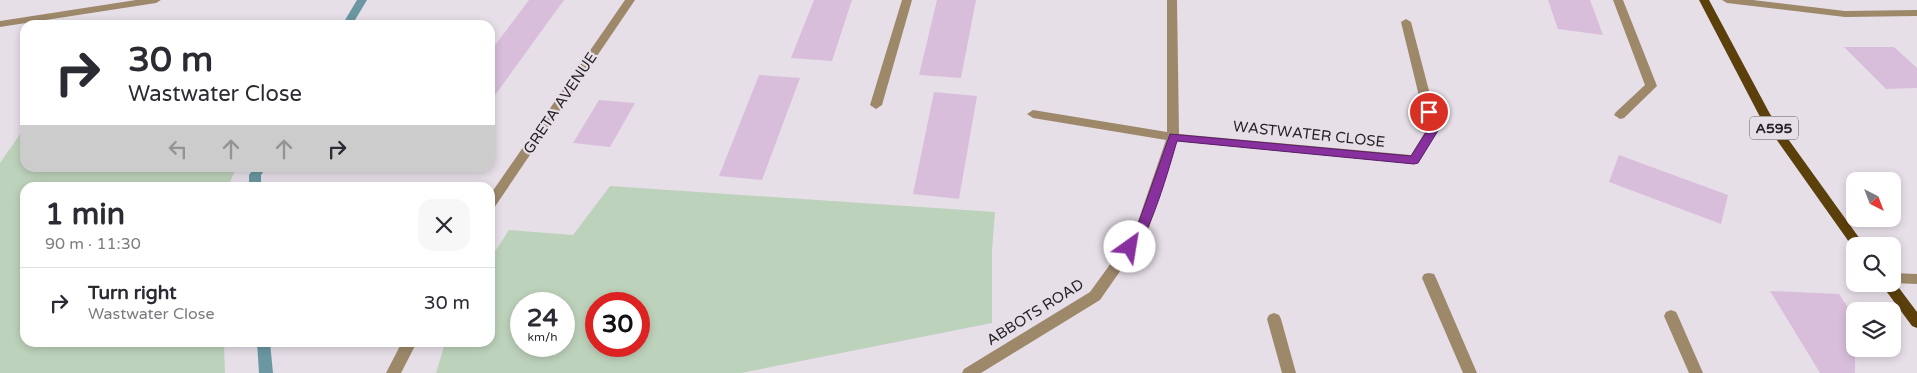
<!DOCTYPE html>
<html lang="en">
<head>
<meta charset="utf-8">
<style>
  body { margin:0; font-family:"Varela Round",sans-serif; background:#f7f7f7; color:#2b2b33; height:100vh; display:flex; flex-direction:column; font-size:19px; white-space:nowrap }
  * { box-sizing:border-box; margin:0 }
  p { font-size:16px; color:#7c7c81 }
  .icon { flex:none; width:28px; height:28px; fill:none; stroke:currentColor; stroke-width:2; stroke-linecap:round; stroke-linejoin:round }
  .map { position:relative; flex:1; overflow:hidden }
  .details { position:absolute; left:20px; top:182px; width:475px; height:165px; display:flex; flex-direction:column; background:#fff; border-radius:15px; box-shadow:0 2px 8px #0003 }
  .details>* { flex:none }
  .hud { position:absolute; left:20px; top:20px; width:475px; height:152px; border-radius:15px; box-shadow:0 2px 8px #0003; background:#fff; color:#2b2b33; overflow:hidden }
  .needle { width:32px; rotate:138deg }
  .controls { position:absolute; left:1846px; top:172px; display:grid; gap:10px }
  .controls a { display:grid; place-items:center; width:55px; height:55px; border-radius:10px; background:#fff; box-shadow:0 2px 8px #0003; font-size:25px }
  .speed { position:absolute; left:510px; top:292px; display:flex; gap:10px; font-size:25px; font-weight:700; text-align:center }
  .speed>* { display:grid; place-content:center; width:65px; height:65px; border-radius:50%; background:#fff; box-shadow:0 2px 8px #0003; line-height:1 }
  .speed small { font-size:12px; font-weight:400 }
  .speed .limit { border:8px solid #d22; background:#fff; color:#111 }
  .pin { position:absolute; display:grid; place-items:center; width:42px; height:42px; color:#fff; margin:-21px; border:2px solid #fff; border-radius:50%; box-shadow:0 1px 5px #0007 }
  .me { position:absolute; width:55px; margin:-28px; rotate:32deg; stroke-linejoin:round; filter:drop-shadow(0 0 4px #0008) }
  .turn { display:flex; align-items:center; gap:18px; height:105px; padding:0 25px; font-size:22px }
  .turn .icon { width:65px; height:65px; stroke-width:2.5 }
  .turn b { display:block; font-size:35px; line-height:42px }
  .lanes { display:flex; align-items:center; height:48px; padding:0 25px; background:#0003; justify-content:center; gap:25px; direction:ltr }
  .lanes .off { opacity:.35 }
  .round { display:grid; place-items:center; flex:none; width:52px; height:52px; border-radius:15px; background:#f7f7f7 }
  .summary { display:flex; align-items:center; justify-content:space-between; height:85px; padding:0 25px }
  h1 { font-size:30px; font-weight:700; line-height:38px }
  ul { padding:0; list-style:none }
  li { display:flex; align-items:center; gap:15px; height:70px; padding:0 25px; border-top:1px solid #e1e1e2 }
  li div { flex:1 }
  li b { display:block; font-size:19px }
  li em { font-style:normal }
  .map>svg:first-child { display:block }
  .green { fill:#bdd2bb; fill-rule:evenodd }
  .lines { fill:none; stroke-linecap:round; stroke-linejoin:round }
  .stream { fill:#6a97a2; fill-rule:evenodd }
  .building { fill:#d9bedb }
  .minor { fill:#9d886a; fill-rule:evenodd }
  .major { fill:#5c400c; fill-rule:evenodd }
  .route { fill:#87309e; stroke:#581f67 }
  .labels { text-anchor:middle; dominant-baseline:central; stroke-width:4.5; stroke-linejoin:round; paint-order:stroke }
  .shield { fill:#e7dfe8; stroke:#605b60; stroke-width:1 }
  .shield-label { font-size:14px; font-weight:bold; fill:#262326 }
  .street-label { font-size:15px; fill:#262326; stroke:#e7dfe8 }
</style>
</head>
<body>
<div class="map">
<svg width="1917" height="373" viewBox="0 0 1917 373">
  <rect width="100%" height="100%" fill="#e7dfe8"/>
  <g class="green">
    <path d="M25,127V168H236L228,187L25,188V342L224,343L225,373H0V163Z"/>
    <path d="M610,186L995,212L992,251V323L741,373H436L445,343L490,342V259L509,230L573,235ZM521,304H564V346H521ZM596,304H639V346H596Z"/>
  </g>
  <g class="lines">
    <g class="stream">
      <path d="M357,0H367L352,25H342Z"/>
      <path d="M254,168H266L261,175V188H249V175Z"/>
      <path d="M257,342H270L273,373H259Z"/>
    </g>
  </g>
  <g class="building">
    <path d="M529,0H564L490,102V52Z"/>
    <path d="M814,0H852L832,61L791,58Z"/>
    <path d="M937,0H976L961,78L919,75Z"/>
    <path d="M1548,0H1590L1603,35L1558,29Z"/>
    <path d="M1844,47H1894L1917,68V88L1886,89Z"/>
    <path d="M759,75L800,78L762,180L719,176Z"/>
    <path d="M934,92L977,96L959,199L913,194Z"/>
    <path d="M599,100L635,103L610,147L573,143Z"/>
    <path d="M1619,155L1728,195L1721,224L1609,182Z"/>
    <path d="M1770,291L1839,294L1855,318V373H1820Z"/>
  </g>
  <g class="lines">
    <g class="minor">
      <path d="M136,0H161L156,3L0,27V21Z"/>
      <path d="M625,0H635L494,208L490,210V195Z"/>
      <path d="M902,0H912L882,105L876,109L870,105Z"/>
      <path d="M1167,0H1177L1179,134L1411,155L1427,129L1401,22L1406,19L1411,22L1439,129L1418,163L1414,164L1177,141L1148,231L1100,300L981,373H962L964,369L1090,292L1135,230L1166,140L1033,118L1027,114L1033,110L1167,132Z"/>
      <path d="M1613,0H1623L1657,86L1624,118L1620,119L1614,115L1616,112L1645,85Z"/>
      <path d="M1722,0H1753L1845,11L1917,10V16L1845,17L1727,3Z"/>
      <path d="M1429,273L1434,274L1436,278L1477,373H1463L1422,278L1424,274Z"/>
      <path d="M1892,273L1917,274V284L1892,283Z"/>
      <path d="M1671,310L1676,312L1678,316L1703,373H1689L1664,316L1666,312Z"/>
      <path d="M1274,313L1279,315L1281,319L1296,373H1282L1267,319L1269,315Z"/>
      <path d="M402,342H417L401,373H386Z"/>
    </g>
    <g class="major">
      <path d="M1699,0H1709L1770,114L1865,246H1855L1854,249L1759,115Z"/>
      <path d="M1893,280L1917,312V328L1912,326L1881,284H1892Z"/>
    </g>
  </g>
  <path class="route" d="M1429,108L1434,112L1439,129L1418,163L1414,164L1177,141C1171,161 1148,246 1130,252L1124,247L1136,230L1170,134L1411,156L1428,129L1423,112Z"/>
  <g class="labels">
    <rect class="shield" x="1750" y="116.5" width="48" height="23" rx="4"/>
    <g class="shield-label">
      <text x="1774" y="128">A595</text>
    </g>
    <g class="street-label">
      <text transform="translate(560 103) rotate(-56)">GRETA AVENUE</text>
      <text transform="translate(1309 134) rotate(6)">WASTWATER CLOSE</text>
      <text transform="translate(1035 312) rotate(-32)">ABBOTS ROAD</text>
    </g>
  </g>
</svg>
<div class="controls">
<a><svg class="needle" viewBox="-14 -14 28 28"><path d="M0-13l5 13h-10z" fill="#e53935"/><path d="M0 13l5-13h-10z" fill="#7c7c81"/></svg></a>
<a><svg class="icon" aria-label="search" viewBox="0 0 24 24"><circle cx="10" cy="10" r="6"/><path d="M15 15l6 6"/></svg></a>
<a><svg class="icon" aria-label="layers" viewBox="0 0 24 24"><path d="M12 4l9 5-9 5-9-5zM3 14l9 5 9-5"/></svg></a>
</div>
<div class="speed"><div>24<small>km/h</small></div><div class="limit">30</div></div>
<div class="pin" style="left:1429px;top:112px;background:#d93025"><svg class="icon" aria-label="arrive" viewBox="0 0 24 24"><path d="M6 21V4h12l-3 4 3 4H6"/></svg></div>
<svg class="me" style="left:1130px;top:247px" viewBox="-20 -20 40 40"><circle r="19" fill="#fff"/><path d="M0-13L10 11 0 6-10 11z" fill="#87309e"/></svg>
<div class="hud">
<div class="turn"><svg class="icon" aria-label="right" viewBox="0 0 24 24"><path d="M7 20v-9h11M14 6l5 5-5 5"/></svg><div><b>30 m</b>Wastwater Close</div></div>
<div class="lanes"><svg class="icon off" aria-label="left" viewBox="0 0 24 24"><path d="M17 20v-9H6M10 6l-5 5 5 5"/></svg><svg class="icon off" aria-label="ahead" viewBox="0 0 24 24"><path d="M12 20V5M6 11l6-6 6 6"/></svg><svg class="icon off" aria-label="ahead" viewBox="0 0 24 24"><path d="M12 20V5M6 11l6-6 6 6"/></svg><svg class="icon" aria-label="right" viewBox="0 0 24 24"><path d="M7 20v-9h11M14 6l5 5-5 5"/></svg></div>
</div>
<section class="details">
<div class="summary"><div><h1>1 min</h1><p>90 m · 11:30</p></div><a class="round"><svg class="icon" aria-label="close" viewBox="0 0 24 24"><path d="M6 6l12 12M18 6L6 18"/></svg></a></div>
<ul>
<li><svg class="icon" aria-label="right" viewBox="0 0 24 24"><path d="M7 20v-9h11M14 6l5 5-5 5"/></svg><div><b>Turn right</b><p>Wastwater Close</p></div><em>30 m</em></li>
</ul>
</section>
</div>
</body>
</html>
